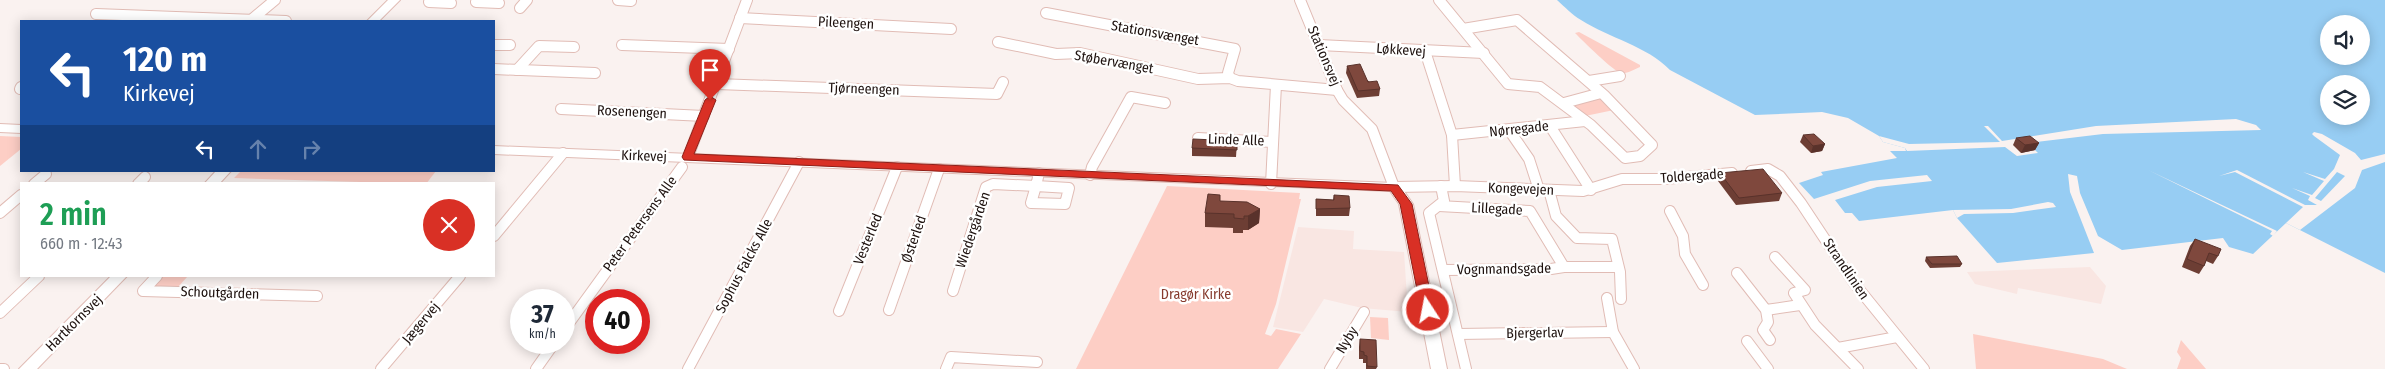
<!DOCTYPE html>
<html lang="en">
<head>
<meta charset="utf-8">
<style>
  body { margin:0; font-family:"Fira Sans Condensed",sans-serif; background:#f6f6f7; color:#1f2937; height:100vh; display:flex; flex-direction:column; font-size:19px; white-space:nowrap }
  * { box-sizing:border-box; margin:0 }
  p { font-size:16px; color:#747a83 }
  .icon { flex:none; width:28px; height:28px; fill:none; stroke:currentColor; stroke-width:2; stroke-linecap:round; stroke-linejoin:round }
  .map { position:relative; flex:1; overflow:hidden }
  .details { position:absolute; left:20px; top:182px; width:475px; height:95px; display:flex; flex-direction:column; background:#fff; border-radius:0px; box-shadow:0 2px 12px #0003 }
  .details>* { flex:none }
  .hud { position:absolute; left:20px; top:20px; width:475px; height:152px; border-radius:0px; box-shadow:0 2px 12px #0003; background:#1a4fa0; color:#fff; overflow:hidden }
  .fabs { position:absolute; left:2320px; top:15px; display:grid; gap:10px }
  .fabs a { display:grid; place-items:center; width:50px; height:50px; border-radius:50%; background:#fff; box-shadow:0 2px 12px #0003; font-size:25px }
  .speed { position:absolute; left:510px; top:289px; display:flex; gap:10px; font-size:25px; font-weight:700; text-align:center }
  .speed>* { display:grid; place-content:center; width:65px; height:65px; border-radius:50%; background:#fff; box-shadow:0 2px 12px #0003; line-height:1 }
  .speed small { font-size:12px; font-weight:400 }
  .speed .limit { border:8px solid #d22; background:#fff; color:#111 }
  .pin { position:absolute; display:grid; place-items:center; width:42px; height:42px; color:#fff; margin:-51px -21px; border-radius:50% 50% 50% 0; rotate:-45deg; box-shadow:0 0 5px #0007 }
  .pin .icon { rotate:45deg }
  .me { position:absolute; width:55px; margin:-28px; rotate:349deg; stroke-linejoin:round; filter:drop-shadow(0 0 4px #0008) }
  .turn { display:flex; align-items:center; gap:18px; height:105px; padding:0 20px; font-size:22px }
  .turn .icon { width:65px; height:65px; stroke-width:2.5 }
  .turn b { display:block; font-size:35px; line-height:42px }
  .lanes { display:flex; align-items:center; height:48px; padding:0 20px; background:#0003; justify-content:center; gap:25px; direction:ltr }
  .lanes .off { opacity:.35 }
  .round { display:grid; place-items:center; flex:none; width:52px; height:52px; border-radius:26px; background:#f6f6f7 }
  .summary { display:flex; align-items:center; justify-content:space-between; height:85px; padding:0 20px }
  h1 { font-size:30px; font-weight:600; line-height:38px; color:#1e9e55 }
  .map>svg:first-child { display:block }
  .built { fill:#f9e6e2 }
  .green { fill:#fdcec5 }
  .water { fill:#97cdf3; fill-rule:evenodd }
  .pier { fill:#faf2f0; fill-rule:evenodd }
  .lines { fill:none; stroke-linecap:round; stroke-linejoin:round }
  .street-casing { stroke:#e1bcb5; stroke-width:12 }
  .secondary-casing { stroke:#e1bcb5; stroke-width:2 }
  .street { stroke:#fff; stroke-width:10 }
  .secondary { fill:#fff; fill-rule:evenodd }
  .wall { fill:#6d3e34 }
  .shaded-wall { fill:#59322b }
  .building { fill:#7f483d; stroke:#59322b }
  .route { fill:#d93025; stroke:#8d1f18 }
  .labels { text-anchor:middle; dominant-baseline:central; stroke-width:5; stroke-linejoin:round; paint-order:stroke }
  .street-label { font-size:14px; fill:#1d110e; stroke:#fff }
  .park-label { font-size:14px; fill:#873b2e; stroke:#fff }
</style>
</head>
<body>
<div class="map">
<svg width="2385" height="369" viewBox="0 0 2385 369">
  <rect width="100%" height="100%" fill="#faf2f0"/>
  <g class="built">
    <path d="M1298,227L1354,231L1353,249L1404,252L1408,312L1362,308L1324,299L1303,332L1273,327Z"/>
    <path d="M2090,267L2106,286L2101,304L2018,288L2017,294L1975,284L1967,272Z"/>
  </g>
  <g class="green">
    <path d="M1579,32L1640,65V67C1635,69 1627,74 1621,73C1614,72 1582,40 1575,33Z"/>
    <path d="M1601,98L1614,110L1585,116L1572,105Z"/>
    <path d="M0,136L21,137V149L0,166Z"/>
    <path d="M241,171H436L426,184L234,178Z"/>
    <path d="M1167,186L1300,193L1299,199H1301L1276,304L1265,334L1271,336L1276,329L1301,334L1278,369H1076Z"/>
    <path d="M160,276H188L176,289L154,286Z"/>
    <path d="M1370,317L1388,318L1389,340L1371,338Z"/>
    <path d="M1973,334L2103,359L2127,369H1976Z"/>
    <path d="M2181,340L2206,369H2177L2181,358L2177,352Z"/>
  </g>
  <path class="water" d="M1557,0H2385V273L2286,223L2253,254L2229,247L2223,238L2122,250L2098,236L2080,193L2077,176L2068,174L2070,192L2094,253L1997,263L1957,218L1953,210L1859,221L1852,213H1845L1835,200L1877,187L1932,181L1927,175L1870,181L1814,199L1799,183L1823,175L1821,172L1897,158L1890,151H1906L1905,148L1883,142L1879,136L1848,118L1822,112L1755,115L1670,70C1647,46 1609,38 1581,20C1572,15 1565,7 1557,0ZM2329,24H2361V56H2329ZM2329,84H2361V116H2329Z"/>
  <g class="pier">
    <path d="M2236,119L2256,125L2261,130L2103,134L2028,143L2038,153L2017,156L2005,147L1907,151L1905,148L1883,142L1879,136L1909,144L2000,142L1984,126H1988L2002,141L2096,126Z"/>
    <path d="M2314,132L2322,134L2355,153L2361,160L2385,154V162L2362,170L2355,188L2300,230L2286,223L2303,207L2235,172L2219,176L2237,170L2305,205H2317L2308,200L2310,196L2292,188L2312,195L2324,181L2303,172L2325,179L2334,169L2340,155L2314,136L2312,134ZM2337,172L2345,176L2321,201L2315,198Z"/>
    <path d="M2148,170L2277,231L2273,236L2270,234L2272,231Z"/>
    <path d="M2048,202L2053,203L2056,207L2013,213L1964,214L1957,218L1953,210L2011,209Z"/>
  </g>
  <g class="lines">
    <g class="street-casing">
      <g id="street">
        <path d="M431,0L429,2L451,3"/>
        <path d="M479,0L476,2L499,3"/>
        <path d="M618,0L631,1"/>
        <path d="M1300,0L1337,90L1343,100L1372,129L1394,187L1455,186L1583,191L1622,179H1665L1732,173"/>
        <path d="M1439,0L1508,84L1540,87L1591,125L1625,158L1640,156L1652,145L1604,95L1517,20L1463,29"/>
        <path d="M520,8L527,0"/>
        <path d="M1046,13L1235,49L1228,73L1230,78"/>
        <path d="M96,14L286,21"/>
        <path d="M740,18L951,29"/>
        <path d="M251,20L275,0"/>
        <path d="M998,42L1056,54L1080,53L1198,79L1230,78L1238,81L1337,90"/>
        <path d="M494,45H510"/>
        <path d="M622,45L729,49"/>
        <path d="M1319,45L1484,53"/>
        <path d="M1425,51L1452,135L1455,186"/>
        <path d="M494,69L595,73"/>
        <path d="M517,70L539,46L574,47"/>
        <path d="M1589,81L1620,76"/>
        <path d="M717,84L997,94L1003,82"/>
        <path d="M20,89L21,87"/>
        <path d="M1564,103L1601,93"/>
        <path d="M561,109L704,116"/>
        <path d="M1550,126L1591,190"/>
        <path d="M1509,130L1529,159L1539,190"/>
        <path d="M1452,135L1585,121"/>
        <path d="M1198,138L1273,142"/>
        <path d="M688,157L747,0"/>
        <path d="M1751,171L1768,169L1780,176L1801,203L1854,283L1924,369"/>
        <path d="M1090,175L1092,167L1131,97L1165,103"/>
        <path d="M34,184L46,174"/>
        <path d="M138,184L145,177"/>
        <path d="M1271,184L1276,85"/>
        <path d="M1036,186L1069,188L1065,204L1031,203Z"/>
        <path d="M1441,186L1444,201L1429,213L1466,369"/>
        <path d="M1549,190L1556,216L1577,238L1612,239L1620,272L1621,299"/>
        <path d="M1439,206L1530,211L1564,267H1618"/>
        <path d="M1670,211L1683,236L1685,254L1703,285"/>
        <path d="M0,213L21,195"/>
        <path d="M494,236L563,153"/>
        <path d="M1775,257L1805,290L1794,293L1815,325L1858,369"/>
        <path d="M1444,270L1551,269L1564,267"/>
        <path d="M1737,273L1766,310L1768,322L1763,330L1770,340"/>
        <path d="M157,276L143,291L317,296"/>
        <path d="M953,291L986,187L993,184L1036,186L1039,173"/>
        <path d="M1607,298L1613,332L1634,369"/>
        <path d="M889,310L939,169"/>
        <path d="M1766,310L1800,305"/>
        <path d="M839,311L897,167"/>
        <path d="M0,313L39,276"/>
        <path d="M564,330L682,167"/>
        <path d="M1458,334L1613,332"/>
        <path d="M1747,341L1768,369"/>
        <path d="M1838,348L1897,337"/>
        <path d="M0,369H4"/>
        <path d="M381,369L460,276"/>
        <path d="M536,369L555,342"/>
        <path d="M688,369L799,162"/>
        <path d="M946,369L951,357L1037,362"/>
        <path d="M1330,369L1364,312"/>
      </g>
    </g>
    <g class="secondary-casing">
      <g id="secondary">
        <path d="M388,0H400L379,21H367Z"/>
        <path d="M0,124L21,125V133L0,132Z"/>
        <path d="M494,146L1394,183L1399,184L1413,204L1447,369H1431L1399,204L1390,191L494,154Z"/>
        <path d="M216,171H231L219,184H204Z"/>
        <path d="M111,276H127L37,369H19Z"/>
      </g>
    </g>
    <use href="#street" class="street"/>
    <use href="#secondary" class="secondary"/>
  </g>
  <g class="wall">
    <path d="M1347,66L1380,89L1379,96L1357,98L1346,73Z"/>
    <path d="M1803,135L1825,144L1822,151L1811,153L1800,142Z"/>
    <path d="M2016,138L2039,143L2035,150L2021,153L2013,145Z"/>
    <path d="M1237,141L1236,157L1192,156V148Z"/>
    <path d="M1720,173L1782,193L1779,201L1736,205L1718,181Z"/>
    <path d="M1334,195L1350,208L1349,216H1316V199L1333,200Z"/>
    <path d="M1220,201L1260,209L1259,223L1248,230H1243V233H1233V228L1205,227V213Z"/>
    <path d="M2195,239L2218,256L2213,264L2206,261L2204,266L2199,274L2182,267L2190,246Z"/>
    <path d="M1926,257L1962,264L1960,267L1930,268L1925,261Z"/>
    <path d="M1360,339L1377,367L1376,369H1366V363H1363V359H1359V347Z"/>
  </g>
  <g class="shaded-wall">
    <path d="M2039,143L2035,150L2021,153L2025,145Z"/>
    <path d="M1825,144L1822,151L1811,153L1813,146Z"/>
    <path d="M1260,209L1259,223L1248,230V216Z"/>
  </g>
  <g class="building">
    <path d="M1360,64L1368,82L1377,81L1380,89L1358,91L1347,66Z"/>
    <path d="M1814,134L1825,144L1813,146L1803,135Z"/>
    <path d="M2030,136L2039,143L2025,145L2016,138Z"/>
    <path d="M1193,139L1237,141V150L1192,148Z"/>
    <path d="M1763,169L1782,193L1739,198L1720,173Z"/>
    <path d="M1208,194L1220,195V201L1247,202L1260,209L1248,216H1244V219L1234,218V214L1205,213Z"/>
    <path d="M1334,195L1349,196L1350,208L1316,209V199L1334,200Z"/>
    <path d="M2195,239L2221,249L2218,256L2209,253L2204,266L2187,259Z"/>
    <path d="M1957,256L1962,264H1932L1926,257Z"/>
    <path d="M1360,339L1376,340L1377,367L1367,366V356L1364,355V352L1360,351Z"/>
  </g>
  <path class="route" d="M710,96L716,100L694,154L1398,185L1412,204L1434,310L1428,315L1421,310L1400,204L1391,191L684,160L682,157L705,100Z"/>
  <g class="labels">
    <g class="street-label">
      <text transform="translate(846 23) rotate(3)">Pileengen</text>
      <text transform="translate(1155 33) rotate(10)">Stationsvænget</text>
      <text transform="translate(1401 50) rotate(4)">Løkkevej</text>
      <text transform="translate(1324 56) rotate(67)">Stationsvej</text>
      <text transform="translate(1114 62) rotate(10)">Støbervænget</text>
      <text transform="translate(864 89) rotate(2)">Tjørneengen</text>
      <text transform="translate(632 112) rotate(3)">Rosenengen</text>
      <text transform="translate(1519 129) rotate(-6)">Nørregade</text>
      <text transform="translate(1236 140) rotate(2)">Linde Alle</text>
      <text transform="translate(644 156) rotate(2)">Kirkevej</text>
      <text transform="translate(1692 176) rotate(-4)">Toldergade</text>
      <text transform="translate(1521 189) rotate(2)">Kongevejen</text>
      <text transform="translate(1497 209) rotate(3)">Lillegade</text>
      <text transform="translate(640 224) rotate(-54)">Peter Petersens Alle</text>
      <text transform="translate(973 230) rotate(-71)">Wiedergården</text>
      <text transform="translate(868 239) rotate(-68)">Vesterled</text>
      <text transform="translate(914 239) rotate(-71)">Østerled</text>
      <text transform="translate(744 266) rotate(-62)">Sophus Falcks Alle</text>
      <text transform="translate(1504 269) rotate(-1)">Vognmandsgade</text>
      <text transform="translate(1846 269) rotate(56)">Strandlinien</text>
      <text transform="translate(220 293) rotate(2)">Schoutgården</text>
      <text transform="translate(74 323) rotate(-45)">Hartkornsvej</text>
      <text transform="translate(421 323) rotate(-50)">Jægervej</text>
      <text transform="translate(1535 333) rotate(-1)">Bjergerlav</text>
      <text transform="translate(1347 340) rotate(-59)">Nyby</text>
    </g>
    <g class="park-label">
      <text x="1196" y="294">Dragør Kirke</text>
    </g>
  </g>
</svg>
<div class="fabs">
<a><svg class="icon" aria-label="sound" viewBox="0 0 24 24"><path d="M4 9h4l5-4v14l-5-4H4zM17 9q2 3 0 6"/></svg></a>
<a><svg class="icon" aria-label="layers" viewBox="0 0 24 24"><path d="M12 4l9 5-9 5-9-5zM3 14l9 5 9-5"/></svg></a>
</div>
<div class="speed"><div>37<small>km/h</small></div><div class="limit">40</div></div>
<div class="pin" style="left:710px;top:100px;background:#d93025"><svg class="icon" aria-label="arrive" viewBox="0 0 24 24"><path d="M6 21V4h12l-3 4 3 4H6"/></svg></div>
<svg class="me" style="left:1428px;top:310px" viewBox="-20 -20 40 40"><circle r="17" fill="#d93025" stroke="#fff" stroke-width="3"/><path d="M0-11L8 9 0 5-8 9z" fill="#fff"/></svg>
<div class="hud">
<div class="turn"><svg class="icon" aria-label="left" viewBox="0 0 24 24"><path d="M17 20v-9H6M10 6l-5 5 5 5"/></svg><div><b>120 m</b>Kirkevej</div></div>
<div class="lanes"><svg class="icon" aria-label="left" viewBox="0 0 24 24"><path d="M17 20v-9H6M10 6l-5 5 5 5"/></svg><svg class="icon off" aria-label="ahead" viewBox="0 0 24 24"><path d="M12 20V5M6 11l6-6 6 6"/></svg><svg class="icon off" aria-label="right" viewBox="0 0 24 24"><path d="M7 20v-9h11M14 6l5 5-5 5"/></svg></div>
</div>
<section class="details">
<div class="summary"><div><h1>2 min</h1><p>660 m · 12:43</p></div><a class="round" style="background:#d93025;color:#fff"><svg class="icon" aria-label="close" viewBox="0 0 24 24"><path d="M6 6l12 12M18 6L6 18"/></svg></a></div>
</section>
</div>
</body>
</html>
